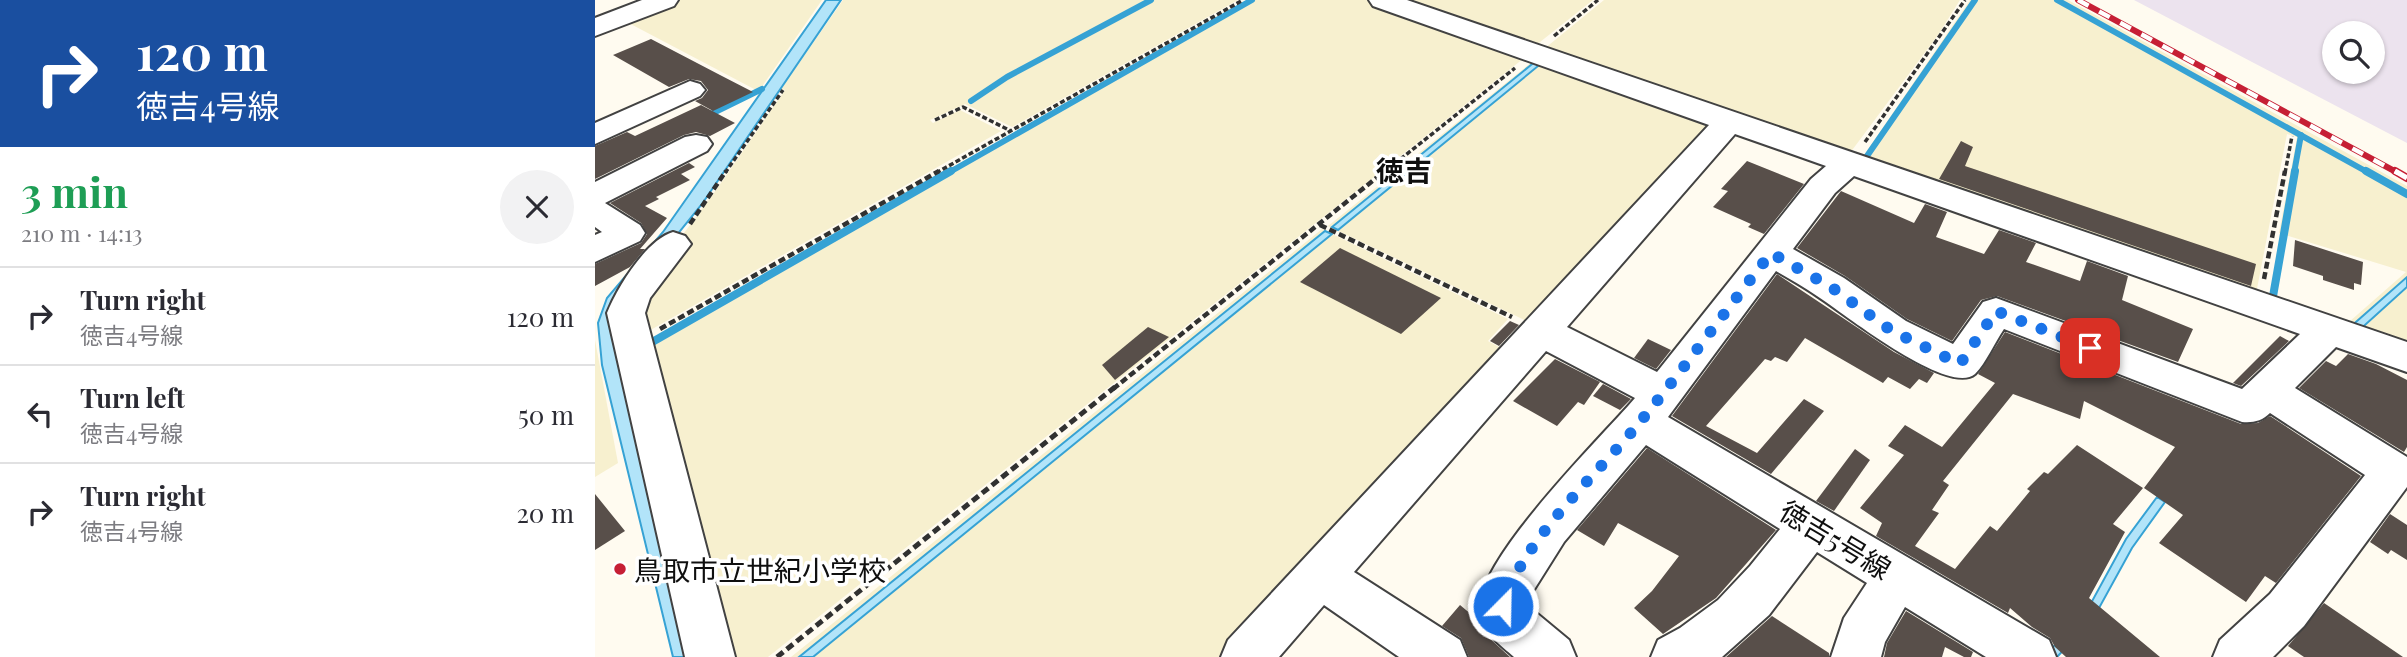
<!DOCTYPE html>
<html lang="en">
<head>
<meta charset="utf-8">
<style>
  body { margin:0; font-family:"Playfair Display","Noto Sans JP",serif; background:#f2f2f3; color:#2b2b33; height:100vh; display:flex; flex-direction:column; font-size:26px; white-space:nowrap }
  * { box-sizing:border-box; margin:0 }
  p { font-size:23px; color:#7c7c81 }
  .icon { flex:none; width:38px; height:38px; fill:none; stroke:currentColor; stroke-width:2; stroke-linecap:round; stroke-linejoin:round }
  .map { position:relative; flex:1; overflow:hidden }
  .drawer { display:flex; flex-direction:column; background:#fff; width:595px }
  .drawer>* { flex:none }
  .banner { background:#1a4fa0; color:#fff; overflow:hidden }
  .tools { position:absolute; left:1727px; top:21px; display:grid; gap:14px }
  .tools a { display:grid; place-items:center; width:63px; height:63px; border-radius:50%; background:#fff; box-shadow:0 2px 5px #0004; font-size:35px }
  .pin { position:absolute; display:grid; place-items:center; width:60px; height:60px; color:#fff; margin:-30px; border-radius:14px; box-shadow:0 4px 10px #0006 }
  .me { position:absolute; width:77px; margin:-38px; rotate:23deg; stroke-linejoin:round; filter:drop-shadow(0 0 5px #0008) }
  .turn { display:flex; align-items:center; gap:24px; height:147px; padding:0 21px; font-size:32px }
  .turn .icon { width:91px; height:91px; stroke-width:2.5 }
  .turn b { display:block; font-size:49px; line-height:60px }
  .round { display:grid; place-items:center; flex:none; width:74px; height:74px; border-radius:37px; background:#f2f2f3 }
  .summary { display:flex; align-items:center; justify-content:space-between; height:119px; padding:0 21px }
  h1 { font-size:42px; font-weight:700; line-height:52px; color:#1e9e55 }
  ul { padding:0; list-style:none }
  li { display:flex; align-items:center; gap:21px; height:98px; padding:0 21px; border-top:2px solid #e1e1e2 }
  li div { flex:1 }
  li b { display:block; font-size:26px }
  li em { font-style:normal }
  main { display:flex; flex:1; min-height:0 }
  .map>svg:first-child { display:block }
  .industrial { fill:#ece3ee; fill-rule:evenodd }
  .farmland { fill:#f7f0cf }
  .water { fill:#b2e4f9; stroke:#36a2d4; stroke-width:2 }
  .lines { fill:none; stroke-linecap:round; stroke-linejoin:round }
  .stream-far1 { stroke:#36a2d4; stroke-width:6 }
  .stream { stroke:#36a2d4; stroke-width:8 }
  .building { fill:#584f4a }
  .minor-casing { stroke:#424242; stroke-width:4 }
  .path-far2 { stroke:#313131; stroke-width:3.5; stroke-dasharray:5 2.5; stroke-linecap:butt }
  .path-far1 { stroke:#313131; stroke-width:4.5; stroke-dasharray:7 3.5; stroke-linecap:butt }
  .path { stroke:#313131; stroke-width:5; stroke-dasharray:8 4.5; stroke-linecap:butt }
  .minor { fill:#fff; fill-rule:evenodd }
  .rail-far1-casing { stroke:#c61f35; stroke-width:6 }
  .rail-casing { stroke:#c61f35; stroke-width:8 }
  .rail-far1 { stroke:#fff; stroke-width:4.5; stroke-dasharray:12; stroke-linecap:butt }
  .rail { stroke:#fff; stroke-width:5; stroke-dasharray:15; stroke-linecap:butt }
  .route { stroke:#1a73e8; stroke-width:12; stroke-dasharray:0 21.6 }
  .poi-dot { fill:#c61f35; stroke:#fff; stroke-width:2.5 }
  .labels { text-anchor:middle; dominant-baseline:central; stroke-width:7; stroke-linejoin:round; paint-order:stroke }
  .quarter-label { font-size:28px; font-weight:bold; fill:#0f0f0f; stroke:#fff }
  .near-street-label { font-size:28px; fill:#0f0f0f; stroke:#fff }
  .near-poi-label { font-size:28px; fill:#0f0f0f; stroke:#fff; text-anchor:start }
</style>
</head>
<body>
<main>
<section class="drawer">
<div class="banner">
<div class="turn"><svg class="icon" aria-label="right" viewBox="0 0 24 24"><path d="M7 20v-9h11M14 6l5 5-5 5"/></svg><div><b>120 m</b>徳吉4号線</div></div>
</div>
<div class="summary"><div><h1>3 min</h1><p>210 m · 14:13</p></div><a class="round"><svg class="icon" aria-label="close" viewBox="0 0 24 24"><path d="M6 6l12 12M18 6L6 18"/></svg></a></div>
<ul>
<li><svg class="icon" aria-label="right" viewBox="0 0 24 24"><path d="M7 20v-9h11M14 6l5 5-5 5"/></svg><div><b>Turn right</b><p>徳吉4号線</p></div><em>120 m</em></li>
<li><svg class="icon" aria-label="left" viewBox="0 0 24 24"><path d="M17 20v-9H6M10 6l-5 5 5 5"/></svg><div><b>Turn left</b><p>徳吉4号線</p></div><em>50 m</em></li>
<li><svg class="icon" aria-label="right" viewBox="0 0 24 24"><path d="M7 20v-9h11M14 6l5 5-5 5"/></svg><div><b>Turn right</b><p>徳吉4号線</p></div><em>20 m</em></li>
</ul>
</section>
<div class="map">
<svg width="1812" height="657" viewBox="0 0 1812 657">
  <rect width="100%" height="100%" fill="#fffbf0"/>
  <path class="industrial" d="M1539,0H1812V143L1657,62ZM1740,33H1778V72H1740Z"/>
  <g class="farmland">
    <path d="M77,0H227L166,88L161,90L28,20Z"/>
    <path d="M248,0H643L417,127L370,104L335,120L338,123L365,110L406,131L45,336L35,305L119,193L190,90L186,89Z"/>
    <path d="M653,0H780L934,54L173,657H123L47,346Z"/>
    <path d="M803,0H998L940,46Z"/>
    <path d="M1009,0H1365L1343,35L1252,157L949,49Z"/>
    <path d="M1375,0H1473L1812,186V352L1746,329L1811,272L1684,233L1702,137L1692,134L1660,299L1265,161Z"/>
    <path d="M943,57L1130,122L942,326L733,226Z"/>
    <path d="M727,229L913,319L893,341L917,354L642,657H196Z"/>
    <path d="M0,340L23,463L0,477Z"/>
  </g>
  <g class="water">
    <path d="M231,0H246L107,204L39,288L103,657H78L7,365L3,323L12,298L68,232Z"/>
    <path d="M942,60L948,62L743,230L737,227Z"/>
    <path d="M730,231L737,234L218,657H204Z"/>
    <path d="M1812,277V287L1760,334L1753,329Z"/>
    <path d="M1562,497L1570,502L1537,548L1498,619L1462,657H1448L1489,616L1531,539Z"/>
  </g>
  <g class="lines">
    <g class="stream-far1">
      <path d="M1462,0L1774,173"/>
      <path d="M376,101L412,77L556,0"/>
      <path d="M110,117L167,89"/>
      <path d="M1272,156L1380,0"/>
      <path d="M353,173L657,0"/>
      <path d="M1699,173L1706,135"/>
    </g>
    <g class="stream">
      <path d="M1771,171L1812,194"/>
      <path d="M1677,302L1700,171"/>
      <path d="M52,349V345L356,171"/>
    </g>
  </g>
  <g class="building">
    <path d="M56,39L125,75L158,92L118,111L100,101L107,98L113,90L106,81L94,79L74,87L18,55Z"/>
    <path d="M106,105L140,123L115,136L101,132L89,135L0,179V146L32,132L40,136Z"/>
    <path d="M1366,141L1378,147L1370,166L1661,264L1656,286L1344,179Z"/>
    <path d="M1152,161L1209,184L1169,234L1153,227L1156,224L1118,207L1133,191L1126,189Z"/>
    <path d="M94,163L100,167L86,174L95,180L61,197L64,199L50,206L72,218L45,249H50L35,267L0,286V264L46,243L52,234L46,223L15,203Z"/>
    <path d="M1246,191L1319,223L1330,204L1352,212L1341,237L1389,254L1404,230L1441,243L1431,262L1485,281L1492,261L1533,276L1527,300L1598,329L1583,362L1402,296L1386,300L1357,341L1312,319L1250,276L1202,248Z"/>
    <path d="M1700,240L1768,262L1766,285L1759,283V290L1728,280V276L1698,266Z"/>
    <path d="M745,248L846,298L806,334L705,282Z"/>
    <path d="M1182,274L1299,352L1339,373L1332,383L1324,379L1315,389L1293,377L1288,383L1210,338L1192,362L1180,357L1176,361L1170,359L1111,426L1162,453L1209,399L1229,411L1176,474L1077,416Z"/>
    <path d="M915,321L924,325L904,346L895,341Z"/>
    <path d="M553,327L574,337L520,380L507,365Z"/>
    <path d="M1410,332L1646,424L1663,423L1675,416L1766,476L1681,583L1670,576L1651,602L1564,543L1588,515L1549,488L1580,447L1489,401L1485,419L1418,394L1348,481L1354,485L1337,510L1344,513L1320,546L1360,569L1395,526L1402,531L1435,491L1432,489L1449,472L1453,474L1482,445L1548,488L1518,524L1530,532L1494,598L1565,657H1471L1460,647L1455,638L1437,627L1415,608L1413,613L1281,536L1287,523L1265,508L1309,455L1293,446L1310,425L1347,447L1400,383L1383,374Z"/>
    <path d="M1685,336L1694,341L1646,386L1638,383Z"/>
    <path d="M1053,339L1076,350L1061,369L1039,358Z"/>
    <path d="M1753,354L1781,364L1812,380V447L1809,452L1704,388L1731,361L1741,366Z"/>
    <path d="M960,359L1005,382L989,405L983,402L962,426L918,401Z"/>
    <path d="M1008,384L1036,399L1025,410L998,396Z"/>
    <path d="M1052,448L1181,530L1121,598L1068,634L1039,608L1057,591L1084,556L1023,523L1009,546L982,530Z"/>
    <path d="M1260,449L1275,460L1239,511L1221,501Z"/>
    <path d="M0,494L30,531L0,550Z"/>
    <path d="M1795,514L1812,525V560L1796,550L1793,554L1775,542Z"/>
    <path d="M1729,603L1808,657H1709L1693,646Z"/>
    <path d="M865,605L883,620L892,636L915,657H874L866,638L847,626Z"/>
    <path d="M1311,611L1378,652L1376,657H1369L1350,647L1347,657H1289L1292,643Z"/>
    <path d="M1177,616L1234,653V657H1131Z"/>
  </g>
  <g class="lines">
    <g class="minor-casing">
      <g id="minor">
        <path d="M47,0H83L79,6L0,36V18Z"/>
        <path d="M774,0H812L1812,342V372L1741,347L1700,388L1812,457V487L1709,626L1678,657H1618L1625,640L1675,594L1770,475L1675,413C1667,421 1658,423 1647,422L1409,329C1400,342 1391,363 1380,374C1353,397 1247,312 1222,296C1209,287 1195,279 1181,271L1073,417L1454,640L1461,657H1391L1310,607L1290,642L1286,657H1236L1249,618L1272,583L1222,552L1174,615L1127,657H1056L1063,640L1085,628L1123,600L1155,566L1185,529L1051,445L969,542L935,596L933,606L974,640L981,657H919C906,645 890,635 885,617C871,569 1008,436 1040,398L951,351L759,572L865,640L872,657H804L729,605L684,657H626L633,640L1114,125L778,6ZM1140,134L1231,166L1216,179L1062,372L972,327ZM1259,176L1705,334L1647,389L1401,298L1388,302L1358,344L1311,321L1249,278L1198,249L1240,193Z"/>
        <path d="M95,81L105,84L110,90L105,96L0,144V123Z"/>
        <path d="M101,135L112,137L117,144L112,151L10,203L45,225L50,233L45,241L0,262V235L7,232L0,227V182L90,137Z"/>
        <path d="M78,232L90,236L96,244L55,298L50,313L140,657H90L12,313C22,288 51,240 78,232Z"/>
      </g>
    </g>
    <g class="path-far2">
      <path d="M959,36L1003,0"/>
      <path d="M340,120L368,107L416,131"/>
      <path d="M1270,142L1370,0"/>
      <path d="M130,173L188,90"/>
      <path d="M341,173L648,0"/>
      <path d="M788,173L920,68"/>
      <path d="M1690,173L1697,136"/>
    </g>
    <g class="path-far1">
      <path d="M95,224L131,171"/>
      <path d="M725,225L917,317"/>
      <path d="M1669,279L1690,171"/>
      <path d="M65,329L344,171"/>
      <path d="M518,389L790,171"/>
    </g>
    <path class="path" d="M182,657L520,387"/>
    <use href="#minor" class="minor"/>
    <g class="rail-far1-casing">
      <path id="rail-far1" d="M1483,0L1803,173"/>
    </g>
    <g class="rail-casing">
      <path id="rail" d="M1800,171L1812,178"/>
    </g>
    <use href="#rail-far1" class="rail-far1"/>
    <use href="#rail" class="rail"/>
  </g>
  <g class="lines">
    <path class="route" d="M908,606C926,541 1002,475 1045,422C1090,367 1132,309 1176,253L1236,287L1297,331L1365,364L1401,311L1495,348"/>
  </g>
  <circle class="poi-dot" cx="25" cy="569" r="7"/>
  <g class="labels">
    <g class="quarter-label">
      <text x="809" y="169">徳吉</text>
    </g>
    <g class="near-street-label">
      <text transform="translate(1241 539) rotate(31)">徳吉5号線</text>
    </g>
    <g class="near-poi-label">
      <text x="39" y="569">鳥取市立世紀小学校</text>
    </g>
  </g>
</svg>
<div class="tools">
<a><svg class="icon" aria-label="search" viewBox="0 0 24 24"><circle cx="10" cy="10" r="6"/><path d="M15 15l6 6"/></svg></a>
</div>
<div class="pin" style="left:1495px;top:348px;background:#d93025"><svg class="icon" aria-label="arrive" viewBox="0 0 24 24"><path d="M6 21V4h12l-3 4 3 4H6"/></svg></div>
<svg class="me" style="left:908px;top:606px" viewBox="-20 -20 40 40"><circle r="17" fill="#1a73e8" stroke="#fff" stroke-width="3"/><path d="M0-11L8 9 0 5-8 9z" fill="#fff"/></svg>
</div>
</main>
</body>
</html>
